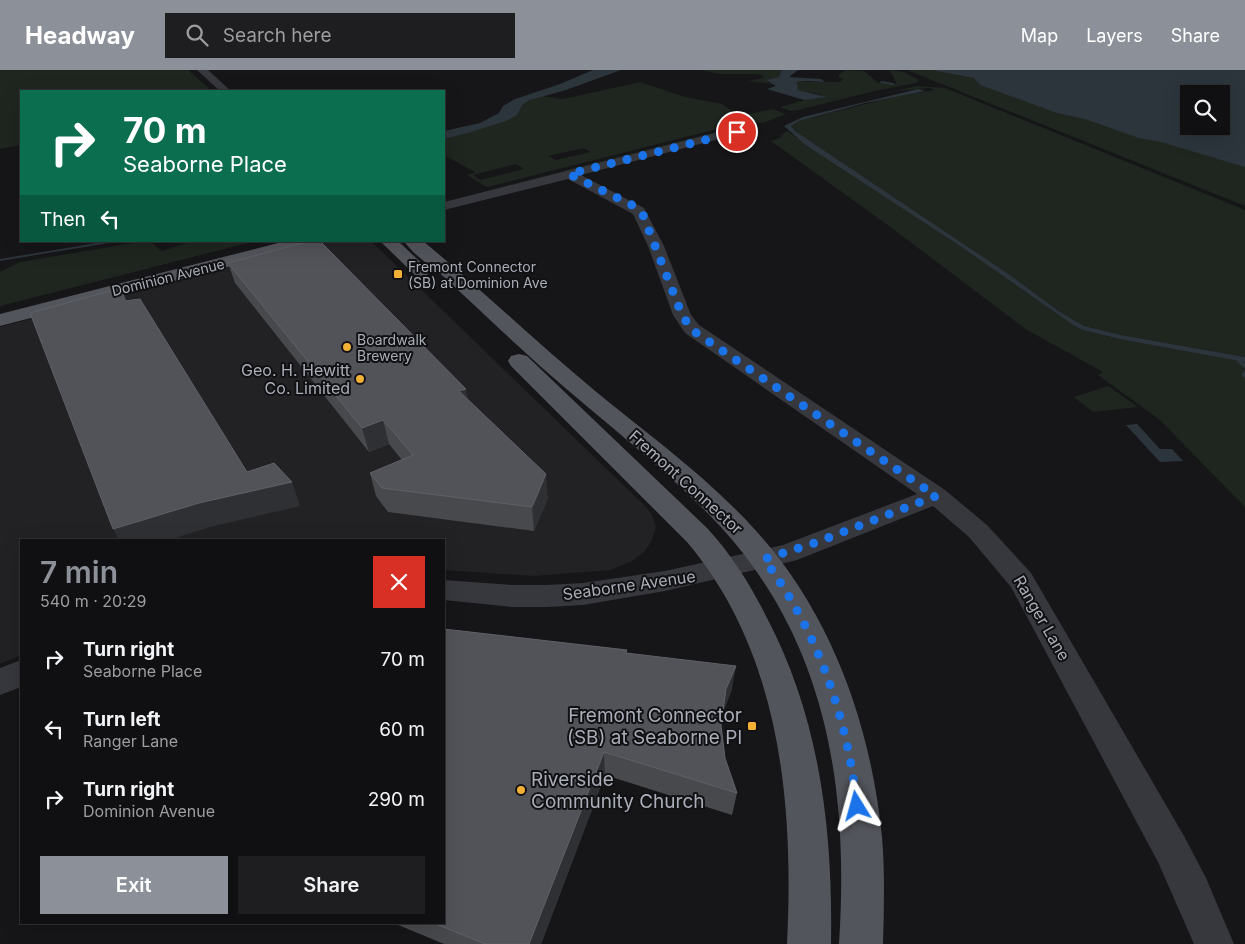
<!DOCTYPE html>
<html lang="en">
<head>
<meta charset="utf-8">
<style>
  body { margin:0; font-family:Inter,sans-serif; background:#1e1e20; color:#f1f3f6; height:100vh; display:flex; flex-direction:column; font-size:19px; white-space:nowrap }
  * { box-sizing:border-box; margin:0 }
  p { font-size:16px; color:#9c9d9f }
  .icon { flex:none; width:28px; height:28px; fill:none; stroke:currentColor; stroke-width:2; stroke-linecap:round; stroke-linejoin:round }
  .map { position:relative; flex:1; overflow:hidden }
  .side { position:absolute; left:20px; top:469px; width:425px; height:385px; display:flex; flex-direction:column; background:#101012; border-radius:0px; box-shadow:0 5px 20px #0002,0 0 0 1px #303032 }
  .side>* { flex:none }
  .guide { position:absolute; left:20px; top:20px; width:425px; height:152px; border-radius:0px; box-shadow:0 5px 20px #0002,0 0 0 1px #303032; background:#0b6e4f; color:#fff; overflow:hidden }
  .fabs { position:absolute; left:1180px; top:15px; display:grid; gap:10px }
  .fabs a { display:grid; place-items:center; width:50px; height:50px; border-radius:0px; background:#101012; box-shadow:0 5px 20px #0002,0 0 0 1px #303032; font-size:25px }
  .pin { position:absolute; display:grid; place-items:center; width:42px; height:42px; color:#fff; margin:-21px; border:2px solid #fff; border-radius:50%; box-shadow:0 1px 5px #0007 }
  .me { position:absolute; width:55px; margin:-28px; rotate:352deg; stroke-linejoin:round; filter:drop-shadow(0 0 4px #0008) }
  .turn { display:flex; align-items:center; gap:18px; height:105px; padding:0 20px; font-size:22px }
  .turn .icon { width:65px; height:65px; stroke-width:2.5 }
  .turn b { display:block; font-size:35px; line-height:42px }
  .then { display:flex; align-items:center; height:48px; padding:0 20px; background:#0003; gap:10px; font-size:19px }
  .round { display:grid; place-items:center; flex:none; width:52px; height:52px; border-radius:0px; background:#1e1e20 }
  .overview { display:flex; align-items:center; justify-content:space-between; height:85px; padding:0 20px }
  h1 { font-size:30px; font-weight:600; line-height:38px; color:#8c9099 }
  .cta { display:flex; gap:10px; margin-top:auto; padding:10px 20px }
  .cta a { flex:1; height:58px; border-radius:0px; background:#8c9099; color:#fff; font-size:20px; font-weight:600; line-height:58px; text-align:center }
  .cta a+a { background:#1e1e20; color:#f1f3f6 }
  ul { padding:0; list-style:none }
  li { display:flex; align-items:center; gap:15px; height:70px; padding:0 20px }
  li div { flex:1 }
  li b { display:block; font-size:19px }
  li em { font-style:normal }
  header { display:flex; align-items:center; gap:30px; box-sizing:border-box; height:70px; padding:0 25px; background:#8c9099; color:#fff }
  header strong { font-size:24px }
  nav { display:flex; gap:28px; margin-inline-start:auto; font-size:18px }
  .search { width:350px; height:45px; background:#1e1e20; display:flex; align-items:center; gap:12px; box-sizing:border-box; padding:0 18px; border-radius:0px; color:#9c9d9f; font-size:19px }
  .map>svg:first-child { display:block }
  .built { fill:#222225 }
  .green { fill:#1e261f; fill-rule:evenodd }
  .water { fill:#2c353c; fill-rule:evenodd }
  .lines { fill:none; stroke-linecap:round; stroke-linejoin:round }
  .stream { fill:#2c353c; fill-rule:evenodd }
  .minor { fill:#37383d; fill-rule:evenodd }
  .major { fill:#53555c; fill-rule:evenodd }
  .wall { fill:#47494d }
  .shaded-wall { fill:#2f3033 }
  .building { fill:#525359; stroke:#5f6168 }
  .route { stroke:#1a73e8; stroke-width:9; stroke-dasharray:0 16.2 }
  .poi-dot { fill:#f2b134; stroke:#111113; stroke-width:2 }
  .labels { text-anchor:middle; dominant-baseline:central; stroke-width:4; stroke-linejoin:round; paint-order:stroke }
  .far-poi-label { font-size:14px; fill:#a8adb8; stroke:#111113; text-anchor:start }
  .far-street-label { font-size:14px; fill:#a8adb8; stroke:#111113 }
  .poi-label { font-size:16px; fill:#a8adb8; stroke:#111113; text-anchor:end }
  .street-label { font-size:16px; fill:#a8adb8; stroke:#111113 }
  .near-poi-label { font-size:19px; fill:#a8adb8; stroke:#111113; text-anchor:end }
</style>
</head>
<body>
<header>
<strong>Headway</strong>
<div class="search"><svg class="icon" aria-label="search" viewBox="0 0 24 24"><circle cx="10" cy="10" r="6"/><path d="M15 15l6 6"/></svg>Search here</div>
<nav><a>Map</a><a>Layers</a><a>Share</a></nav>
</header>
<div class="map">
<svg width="1245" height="874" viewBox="0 0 1245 874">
  <rect width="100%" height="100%" fill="#161618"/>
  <path class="built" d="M333,171H371L373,173L645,436L652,445L656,457L651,472L644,482L632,491L610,500L534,506L444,500V470H21V585L0,594V257Z"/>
  <g class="green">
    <path d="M0,0H188L212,21H21V75L0,79Z"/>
    <path d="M702,0H782L779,7L769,9L767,12L772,14L748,11L764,8L762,5L757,4H720Z"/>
    <path d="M847,0L864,1L878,13L883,11L897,14L890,0L904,2L919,10L916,13L879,20L798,40L790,41L780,37L823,25L798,20L797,12L804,11L808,12H840L843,9L839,7V4Z"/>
    <path d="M907,0H932L958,4L1189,56H1221L1245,60V136Z"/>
    <path d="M640,12L685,27L722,34L732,41L745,45L772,39L786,44L763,53L745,52L487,117L467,105L475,102L444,85V69L468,63L530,30L542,26L563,29ZM583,78L591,82L556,90L548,86ZM516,94L524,99L480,110L473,105Z"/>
    <path d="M918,16L945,18L1245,140V287L1121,265L1084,256L1060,242L1007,203L795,61L791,56L799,51L897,26L935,20L929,18L895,21L843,31Z"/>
    <path d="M748,54L756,55L740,57L444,131Z"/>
    <path d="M787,61L960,176L1073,255L1083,260L1124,270L1245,292V437L1160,350L1098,305L1103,302L1027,260L889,156L771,71L780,68L782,64Z"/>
    <path d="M145,171H149L162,181L193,171H256L0,236V202L20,192Z"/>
    <path d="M1108,316L1138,337L1093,342L1074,327Z"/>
  </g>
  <g class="water">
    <path d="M593,0H621L566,20L530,30L522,35L517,45L506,51L468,63L444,69V61L480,53L499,43L503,36L515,29L560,14Z"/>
    <path d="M782,0H798L789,7L821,9L825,12C816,12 805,10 797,12L798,20L827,27L804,30L767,19L776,16L766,10L779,7Z"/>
    <path d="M932,0H1245V97L1161,72L1139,68L1085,49L1057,43L980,15L974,8ZM1189,24H1221V56H1189Z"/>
    <path d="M918,19L925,21L865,33L799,51L791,56L795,61L1007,203L1060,242L1084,256L1121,265L1245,287V292L1124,270L1083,260L1073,255L960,176L807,76L784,56L803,47Z"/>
    <path d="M1137,354L1160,379H1172L1183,391L1160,392L1126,355Z"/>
  </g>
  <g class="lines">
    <g class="stream">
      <path d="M880,11L893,13L894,14L893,15L881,13Z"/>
      <path d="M109,171H121L0,191V189Z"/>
      <path d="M1238,287L1245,293V298L1243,297L1235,289Z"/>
      <path d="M1245,301V308L1242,306V303Z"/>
    </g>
    <g class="minor">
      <path d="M197,0H208L231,21H220Z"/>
      <path d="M753,58L759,61L757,63L723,68L581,105L644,138L664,176L691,245L699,255L945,420L987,455L1031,503L1184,766L1206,808L1234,874H1194L1158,792L1011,517L969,467L933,436L797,490L665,521L583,535L547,537H512L444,530V510L512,515H547L583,513L665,501L783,475L917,424L685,263L673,245L648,176L633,144L568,109L444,140V132L723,61Z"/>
      <path d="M21,590V617L0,625V598Z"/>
    </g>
    <g class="major">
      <path d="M286,171H315L313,175L0,256V244Z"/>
      <path d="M380,171H398L430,201L427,205L421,206L415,205Z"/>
      <path d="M404,171H423C481,219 536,272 594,320C650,366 710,409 758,463C833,547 871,657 882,767C885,803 884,838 883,874H839C849,720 828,574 720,456C658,390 583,337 517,275C492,252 468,229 443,206C430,195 413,185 404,171Z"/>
      <path d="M519,284L527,286L707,458C731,484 750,514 766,546C820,648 833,760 831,874H787C794,735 781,583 687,472L511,296L508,291L511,286Z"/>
    </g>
  </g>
  <g class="wall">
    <path d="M228,193L468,330L548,428L534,461L388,442L376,426L370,403L402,390L389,374L369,382L235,213Z"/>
    <path d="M627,583L732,619L723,642L721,655L725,688L737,723L732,745L605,705L541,874H444L391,852H444Z"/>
  </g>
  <g class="shaded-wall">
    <path d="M121,218L131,239L125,231Z"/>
    <path d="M466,319L470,341L459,321Z"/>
    <path d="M383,350L389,374L369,382L362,358Z"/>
    <path d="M546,404L548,428L534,461L532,437Z"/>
    <path d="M292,412L300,436L210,457L169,470H119L113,459L199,433Z"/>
    <path d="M736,596L732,619L723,643L726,619Z"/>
    <path d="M604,682L605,705L541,874H529Z"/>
  </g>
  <g class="building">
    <path d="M310,171H320L466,319L459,321L546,404L532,437L382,418L370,403L413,385L383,350L362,358L228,193Z"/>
    <path d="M121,218L125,231L140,229L247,402L274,393L292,412L199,433L113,459L30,243Z"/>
    <path d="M444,559L627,580L626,583L736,596L726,619L721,655L725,688L737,723L604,682L529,874H485L431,852H444Z"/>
  </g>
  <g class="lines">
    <path class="route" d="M737,62L569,104L634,136L643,145L682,245L692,260L936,426L812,474L764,489C818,562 847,646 857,736"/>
  </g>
  <g class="poi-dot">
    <rect x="393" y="199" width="10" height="10" rx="2.5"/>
    <circle cx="347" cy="277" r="5"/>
    <circle cx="360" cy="309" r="5"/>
    <rect x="747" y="651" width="10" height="10" rx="2.5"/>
    <circle cx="521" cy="720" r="5"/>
  </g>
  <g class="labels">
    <g class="far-poi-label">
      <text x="408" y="196">Fremont Connector<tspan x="408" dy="16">(SB) at Dominion Ave</tspan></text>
      <text x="357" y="269">Boardwalk<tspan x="357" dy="16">Brewery</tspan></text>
    </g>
    <g class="far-street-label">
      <text transform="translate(168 207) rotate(-14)">Dominion Avenue</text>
    </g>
    <g class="poi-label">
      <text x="350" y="300">Geo. H. Hewitt<tspan x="350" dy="18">Co. Limited</tspan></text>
    </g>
    <g class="street-label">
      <text transform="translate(686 412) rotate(42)">Fremont Connector</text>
      <text transform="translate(629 515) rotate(-8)">Seaborne Avenue</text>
      <text transform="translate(1042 548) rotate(60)">Ranger Lane</text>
    </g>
    <g class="near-poi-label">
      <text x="742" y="645">Fremont Connector<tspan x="742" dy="22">(SB) at Seaborne Pl</tspan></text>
      <text x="531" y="709" text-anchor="start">Riverside<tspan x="531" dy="22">Community Church</tspan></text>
    </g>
  </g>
</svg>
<div class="fabs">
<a><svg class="icon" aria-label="search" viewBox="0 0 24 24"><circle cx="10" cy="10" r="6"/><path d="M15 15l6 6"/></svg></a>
</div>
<div class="pin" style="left:737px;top:62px;background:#d93025"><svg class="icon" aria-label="arrive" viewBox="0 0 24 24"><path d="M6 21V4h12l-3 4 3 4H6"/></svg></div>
<svg class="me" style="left:857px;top:736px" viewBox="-20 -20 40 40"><path d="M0-17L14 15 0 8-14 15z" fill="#1a73e8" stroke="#fff" stroke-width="4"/></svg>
<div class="guide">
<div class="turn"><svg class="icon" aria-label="right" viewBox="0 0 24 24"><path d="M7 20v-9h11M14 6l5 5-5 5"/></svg><div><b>70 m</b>Seaborne Place</div></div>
<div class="then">Then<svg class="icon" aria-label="left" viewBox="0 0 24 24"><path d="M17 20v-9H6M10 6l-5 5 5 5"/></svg></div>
</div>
<section class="side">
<div class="overview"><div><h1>7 min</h1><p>540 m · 20:29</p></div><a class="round" style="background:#d93025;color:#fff"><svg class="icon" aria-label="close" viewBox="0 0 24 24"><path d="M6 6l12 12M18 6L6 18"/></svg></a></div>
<ul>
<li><svg class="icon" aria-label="right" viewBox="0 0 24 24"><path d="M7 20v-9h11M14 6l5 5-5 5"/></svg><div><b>Turn right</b><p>Seaborne Place</p></div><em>70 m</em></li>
<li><svg class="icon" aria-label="left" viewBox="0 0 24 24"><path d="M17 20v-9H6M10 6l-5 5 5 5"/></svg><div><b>Turn left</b><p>Ranger Lane</p></div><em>60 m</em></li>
<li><svg class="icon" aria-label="right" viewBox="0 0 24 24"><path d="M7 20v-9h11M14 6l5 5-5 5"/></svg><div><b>Turn right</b><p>Dominion Avenue</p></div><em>290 m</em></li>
</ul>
<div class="cta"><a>Exit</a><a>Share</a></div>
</section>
</div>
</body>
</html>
